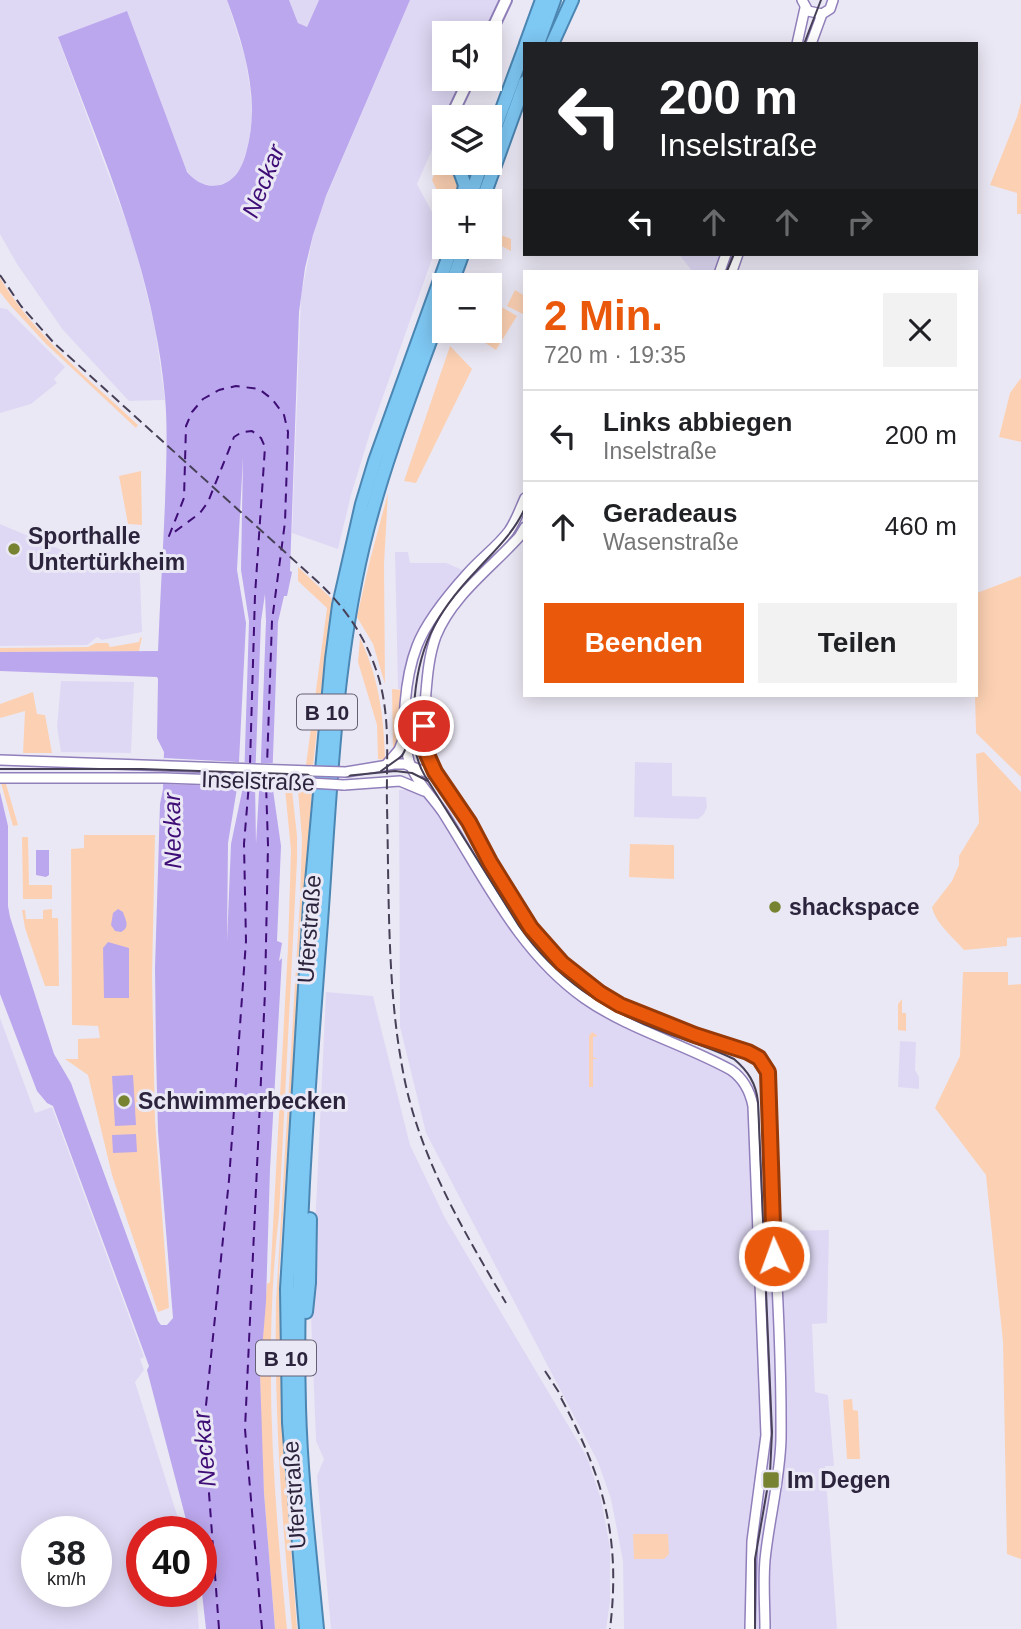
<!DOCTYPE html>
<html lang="de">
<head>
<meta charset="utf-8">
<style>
  body { margin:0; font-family:Arial,sans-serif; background:#f2f2f2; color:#202124; height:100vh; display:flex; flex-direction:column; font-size:26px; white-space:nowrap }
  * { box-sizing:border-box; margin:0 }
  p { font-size:23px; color:#757577 }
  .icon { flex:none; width:38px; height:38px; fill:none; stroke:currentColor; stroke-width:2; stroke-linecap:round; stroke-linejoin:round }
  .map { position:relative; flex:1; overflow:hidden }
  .drawer { position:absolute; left:523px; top:270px; width:455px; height:427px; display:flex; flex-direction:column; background:#fff; border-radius:0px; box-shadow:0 4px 18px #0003 }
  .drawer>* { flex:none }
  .guide { position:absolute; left:523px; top:42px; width:455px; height:214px; border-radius:0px; box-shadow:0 4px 18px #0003; background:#202124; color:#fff; overflow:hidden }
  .fabs { position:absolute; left:432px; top:21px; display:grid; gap:14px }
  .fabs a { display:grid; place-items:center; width:70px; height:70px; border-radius:0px; background:#fff; box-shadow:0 4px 18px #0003; font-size:35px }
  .speed { position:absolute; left:21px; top:1516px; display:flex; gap:14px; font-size:35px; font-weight:700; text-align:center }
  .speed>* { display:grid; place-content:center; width:91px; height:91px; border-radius:50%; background:#fff; box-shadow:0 4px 18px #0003; line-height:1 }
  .speed small { font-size:18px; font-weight:400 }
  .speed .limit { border:10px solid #d22; background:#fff; color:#111 }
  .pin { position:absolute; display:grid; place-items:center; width:60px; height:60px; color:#fff; margin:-30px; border:4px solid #fff; border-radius:50%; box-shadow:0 2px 7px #0007 }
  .me { position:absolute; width:77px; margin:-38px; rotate:358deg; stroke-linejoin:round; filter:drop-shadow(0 0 5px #0008) }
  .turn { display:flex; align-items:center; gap:24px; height:147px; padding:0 21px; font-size:32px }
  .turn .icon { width:91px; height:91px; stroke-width:2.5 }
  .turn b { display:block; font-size:49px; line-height:60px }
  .lanes { display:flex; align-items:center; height:66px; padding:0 21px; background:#0003; justify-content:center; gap:35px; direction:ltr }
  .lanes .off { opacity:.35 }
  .round { display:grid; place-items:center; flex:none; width:74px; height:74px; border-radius:0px; background:#f2f2f2 }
  .overview { display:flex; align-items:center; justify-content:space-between; height:119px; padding:0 21px }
  h1 { font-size:42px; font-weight:700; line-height:52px; color:#ea580c }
  .button { display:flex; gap:14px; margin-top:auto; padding:14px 21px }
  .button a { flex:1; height:80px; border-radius:0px; background:#ea580c; color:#fff; font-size:28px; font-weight:700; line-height:80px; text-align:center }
  .button a+a { background:#f2f2f2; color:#202124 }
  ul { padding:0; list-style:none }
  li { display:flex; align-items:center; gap:21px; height:91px; padding:0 21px; border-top:2px solid #e0e0e0 }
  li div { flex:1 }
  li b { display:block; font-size:26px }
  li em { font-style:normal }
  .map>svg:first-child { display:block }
  .built { fill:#dfd8f4; fill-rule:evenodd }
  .green { fill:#fcd1b3 }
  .water { fill:#bba7ed; fill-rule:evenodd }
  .pier { fill:#ebe8f5 }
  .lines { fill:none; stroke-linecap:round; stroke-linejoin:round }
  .ferry { stroke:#3e0d76; stroke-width:2; stroke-dasharray:9 7; stroke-linecap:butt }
  .tertiary-casing { stroke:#907fba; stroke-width:12 }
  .secondary-casing { stroke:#907fba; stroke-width:14 }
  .trunk-casing { stroke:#4c86b2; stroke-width:16 }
  .tertiary { stroke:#fff; stroke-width:9 }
  .secondary { stroke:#fff; stroke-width:10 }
  .trunk { stroke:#7ec8f4; stroke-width:12 }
  .tram { stroke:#474057; stroke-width:2 }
  .rail { stroke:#474057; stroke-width:2; stroke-dasharray:10 5; stroke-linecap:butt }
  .tertiary-bridge-casing { stroke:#907fba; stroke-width:12; stroke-linecap:butt }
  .tertiary-bridge { stroke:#fff; stroke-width:9 }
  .route-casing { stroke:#983908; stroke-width:18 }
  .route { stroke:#ea580c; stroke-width:12 }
  .poi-dot { fill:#778331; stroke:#ebe8f5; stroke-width:2.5 }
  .labels { text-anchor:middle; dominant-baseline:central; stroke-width:6; stroke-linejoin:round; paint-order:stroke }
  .shield { fill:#ebe8f5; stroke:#655f74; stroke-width:2 }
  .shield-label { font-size:21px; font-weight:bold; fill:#2c243c }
  .poi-label { font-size:23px; font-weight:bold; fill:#2c243c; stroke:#ebe8f5; text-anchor:start }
  .street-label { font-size:23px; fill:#2c243c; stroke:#ebe8f5 }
  .water-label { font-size:24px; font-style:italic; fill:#3e0d76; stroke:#ebe8f5 }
</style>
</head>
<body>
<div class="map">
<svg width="1021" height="1629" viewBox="0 0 1021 1629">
  <rect width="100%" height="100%" fill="#ebe8f5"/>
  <g class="built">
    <path d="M0,0H227L245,57L250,87L252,120L249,142L241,168L231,180L217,186L202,184L192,178L185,168L175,142L58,38L134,243L155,327L165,400L129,401L63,330L17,264L0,234Z"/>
    <path d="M289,0H319L307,27L298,23Z"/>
    <path d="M410,0H498L483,33H444V79H463L417,184L442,231L370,433L351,495L338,549L292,533L301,296L313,235L323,204Z"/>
    <path d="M679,254H720L715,271H692Z"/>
    <path d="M0,308L7,309L65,367L54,379L57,383L31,404L0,413Z"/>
    <path d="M0,524L71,554L84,557L139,552L142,632L102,640L97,637L87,645L0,646Z"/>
    <path d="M395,552H408L410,563H446L465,571L444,593L420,631L401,689H398Z"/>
    <path d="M61,681L134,682L131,753L61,752L57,727Z"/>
    <path d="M635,762L672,763V796L706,797L707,807L704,814L698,819L634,817Z"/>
    <path d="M399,790H414L426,797L531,955L558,985L595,1010L723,1070L735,1079L749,1101L751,1148L775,1147L778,1231L829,1230L827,1323L812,1324L815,1392L828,1395L834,1466H825L837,1629H624L623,1561L611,1499L598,1462L426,1133L400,1027Z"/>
    <path d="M326,992L373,996L410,1145L445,1218L587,1457L601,1499L610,1547V1602L606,1629H331L317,1476L324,1459L316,1441L311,1315Z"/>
    <path d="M0,1018L35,1113L52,1107L144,1357L140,1359L144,1370L135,1382L182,1531H142V1591H196L199,1629H0ZM96,1531V1591H37V1531Z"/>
    <path d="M900,1041L916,1042L915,1070L919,1077V1089L898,1087Z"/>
  </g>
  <g class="green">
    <path d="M1021,102V214H1017V193L990,185L1017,117Z"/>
    <path d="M450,166L459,174L460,201H444V217L440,197L432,180C436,169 439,167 450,166Z"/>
    <path d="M490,231L511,239V251L490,240Z"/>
    <path d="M0,278C35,336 89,379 138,425L136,428L46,344L11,306L0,292Z"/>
    <path d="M515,290L525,296V315L507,306Z"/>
    <path d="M500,306L517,316L496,350L479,339L485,331H490V322Z"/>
    <path d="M450,346L472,369L416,483L404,481Z"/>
    <path d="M1021,378V442L999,437L1010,393Z"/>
    <path d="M141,471L142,525L128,524L119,476Z"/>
    <path d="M388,493L384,564L385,684L373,644L357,617L369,564Z"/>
    <path d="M298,567L332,599L313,765H306L327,608L298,581Z"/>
    <path d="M1021,576V777L976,733L975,695H976L977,593Z"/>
    <path d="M142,637L139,651L0,652V648L88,647L96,643H108L110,647L139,642L140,638Z"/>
    <path d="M360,638C379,678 384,717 385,760L378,759L377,725L358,662Z"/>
    <path d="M392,689L402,690L400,738L393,750Z"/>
    <path d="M33,692L37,714L45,715L52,753H23L25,711L0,718V704Z"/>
    <path d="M984,752L1021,792V937L1007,938V946L964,950C954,938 935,923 932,907L952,881L959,865V856L979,823L976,754Z"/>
    <path d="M1,783L6,784L18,825L13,826Z"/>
    <path d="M285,789L292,790L297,836V860L279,1215C263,1352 273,1492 287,1629H275L264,1493L261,1428L260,1374L267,1284L270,1282L288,947L291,850Z"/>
    <path d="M298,790L312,791L279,1274L282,1425L297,1629H292C282,1520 274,1412 276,1302L300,900L302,839Z"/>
    <path d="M84,835H155L152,976L155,1120L169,1308L158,1312L112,1175L88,1075L65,1059H78V1039L100,1038L98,1026L72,1025L71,849L84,848Z"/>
    <path d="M22,837H28L29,885H52V899H23Z"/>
    <path d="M630,844L674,845V879L629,877Z"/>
    <path d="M52,909V918H58L59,986H45L25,928L22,910H25L26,919H43V910Z"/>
    <path d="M963,972H1008V985L1021,984V1559L1007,1554L1003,1342L986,1175L935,1108L960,1056Z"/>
    <path d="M902,999V1013H906V1031L898,1030V1004Z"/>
    <path d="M592,1032L598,1036L593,1037V1057L598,1059H593V1087H589V1036Z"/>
    <path d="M852,1399L853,1410L858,1411L860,1459H847L843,1400Z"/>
    <path d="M633,1534H668L669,1554L664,1559H634Z"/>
  </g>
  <g class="water">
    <path d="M227,0H289L298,23L307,27L319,0H410L326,196L313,235L305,268L299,312L290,571L292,572L287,596H284L278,622L272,783L281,846L277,941L282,943L279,961L282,958L270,1169L266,1302L260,1374L264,1493L275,1629H206L201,1584V1531H189L147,1370L149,1366L53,1106L47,1103L37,1091L0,994V792L8,826V906L10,917L54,1054L71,1083L158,1321L161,1325H167L173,1318L158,1132L156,1053L155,968L160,804L163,789L164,752L157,738L158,679L157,677L0,671V652L158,651C160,602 163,552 165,503C166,468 168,431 165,397C154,271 102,154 58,37L127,11L187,172C196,182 206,188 220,185C235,181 242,168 246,153C261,102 245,49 227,0ZM243,457L241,570L249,621L244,782L231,844L227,942L228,843L238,782L246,623L237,570ZM265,594L266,621L261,757L256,844L255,782L261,621Z"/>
    <path d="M36,850H49V875L46,877L36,875Z"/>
    <path d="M118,909L123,912C125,919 131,927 121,932L115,931L111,925L113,913Z"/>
    <path d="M108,942L129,948V998H104L103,948Z"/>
    <path d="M133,1075L136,1125L115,1126L112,1076Z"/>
    <path d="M136,1134L137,1152L113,1153L112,1135Z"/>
  </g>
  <path class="pier" d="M164,758L257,763V758H260L261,763H277V788L163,784Z"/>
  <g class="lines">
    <g class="ferry">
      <path d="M250,764L255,595L265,447L261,438L252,431L242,432L234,437L208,502L200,513L169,536L184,498L186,426L192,412L203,399L219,390L236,386L259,389L272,399L284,415L288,432L285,522L272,621L267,765"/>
      <path d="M219,1629L204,1425L229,1180L246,941L244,844L249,783"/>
      <path d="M262,1629L245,1429L265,992L268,845L266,784"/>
    </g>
    <g class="tertiary-casing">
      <g id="tertiary">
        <path d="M802,0L808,11L822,14"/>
        <path d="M797,44L805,8"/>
        <path d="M811,44L822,14L830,9L833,0"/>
        <path d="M720,271L726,254"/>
        <path d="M732,271L738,254"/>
        <path d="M525,498C520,509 516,521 509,531C497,547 481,558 468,573C449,594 427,620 417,646C405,677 400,730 409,761C416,783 432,796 444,814C485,879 520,953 584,998C628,1029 684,1044 731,1070C744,1079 750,1091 753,1106L766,1435L752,1541L750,1629"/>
        <path d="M0,760L312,771"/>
        <path d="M387,764L399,750L405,735"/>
        <path d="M346,772L394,764H405L436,776L448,790L469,822L490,862L531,928L562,963L600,993L620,1005L695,1035L748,1052L759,1058L768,1072C770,1194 782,1316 781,1439C780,1480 769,1519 765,1560C763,1583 765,1606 765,1629"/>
        <path d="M439,776C423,754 423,731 425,704C427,681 428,658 436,636C452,596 491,568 519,537L525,527"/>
        <path d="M0,778H164L311,783"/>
        <path d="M344,785L400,781L424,791"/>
      </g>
    </g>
    <g class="secondary-casing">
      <g id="secondary">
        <path d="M490,34L506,0"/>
        <path d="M451,117L469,79"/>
      </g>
    </g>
    <g class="trunk-casing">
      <g id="trunk">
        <path d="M526,44L542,0"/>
        <path d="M538,44L554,0"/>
        <path d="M552,44L572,0"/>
        <path d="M490,142L525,47"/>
        <path d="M457,163L465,185L462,201"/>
        <path d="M469,201L482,163"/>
        <path d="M482,201L525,82"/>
        <path d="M451,285L465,247"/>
        <path d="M306,1312L309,1283L310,1219"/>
        <path d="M306,1629L289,1423L287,1289L310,904L332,659L339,605L362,504L375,461L452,247"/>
        <path d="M317,1629C310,1555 301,1481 299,1407C295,1245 309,1083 321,922C330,797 334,668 363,546C383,463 415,383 444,303"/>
      </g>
    </g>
    <use href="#tertiary" class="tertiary"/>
    <use href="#secondary" class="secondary"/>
    <use href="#trunk" class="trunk"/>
    <g class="tram">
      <path d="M804,44L821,0"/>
      <path d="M727,271L734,254"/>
      <path d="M525,508C513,534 495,550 476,571C435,614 417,648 414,708C413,733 412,754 425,776L519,926C556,979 604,1010 664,1032C687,1041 712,1048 734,1059C748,1071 756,1083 758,1102L772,1432L770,1473L755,1559V1629"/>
      <path d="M0,769H142L345,776L395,771L412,773L428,781"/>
      <path d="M381,771L402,756L412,736"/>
    </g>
    <g class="rail">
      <path d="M0,275L21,306L54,343L318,582C347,609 368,641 379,679C391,721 386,764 387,806C389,890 387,985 402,1066C417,1154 462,1228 506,1303"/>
      <path d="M545,1371L562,1397"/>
      <path d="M561,1398C604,1478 621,1538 610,1629"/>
    </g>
    <g class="tertiary-bridge-casing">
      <g id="tertiary-bridge">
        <path d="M312,771L346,772"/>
        <path d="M311,783L344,785"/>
      </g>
    </g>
    <use href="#tertiary-bridge" class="tertiary-bridge"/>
  </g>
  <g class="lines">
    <g class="route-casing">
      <path id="route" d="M424,726L426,752L435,772L469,822L490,862L531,928L562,963L600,993L620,1005L695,1035L748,1052L759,1058L768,1072L774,1256"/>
    </g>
    <use href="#route" class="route"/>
  </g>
  <g class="poi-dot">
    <circle cx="14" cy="549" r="7"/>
    <circle cx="775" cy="907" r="7"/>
    <circle cx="124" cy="1101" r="7"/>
    <rect x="762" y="1471" width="18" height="18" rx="3.5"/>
  </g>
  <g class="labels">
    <g class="shield">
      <rect x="297" y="694.5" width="60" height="35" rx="5"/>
      <rect x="256" y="1340.5" width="60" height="35" rx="5"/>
    </g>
    <g class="shield-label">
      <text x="327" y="712">B 10</text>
      <text x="286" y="1358">B 10</text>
    </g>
    <g class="poi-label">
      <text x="28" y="536">Sporthalle<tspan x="28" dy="26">Untertürkheim</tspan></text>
      <text x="789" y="907">shackspace</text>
      <text x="138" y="1101">Schwimmerbecken</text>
      <text x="787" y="1480">Im Degen</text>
    </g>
    <g class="street-label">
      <text transform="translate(258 781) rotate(2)">Inselstraße</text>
      <text transform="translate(309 929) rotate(-86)">Uferstraße</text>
      <text transform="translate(294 1495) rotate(-94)">Uferstraße</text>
    </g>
    <g class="water-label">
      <text transform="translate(263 181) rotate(-68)">Neckar</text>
      <text transform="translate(172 831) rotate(-91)">Neckar</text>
      <text transform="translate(204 1449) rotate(-95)">Neckar</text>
    </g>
  </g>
</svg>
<div class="fabs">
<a><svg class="icon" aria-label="sound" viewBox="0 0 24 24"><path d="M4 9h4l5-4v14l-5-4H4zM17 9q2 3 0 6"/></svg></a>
<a><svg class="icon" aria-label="layers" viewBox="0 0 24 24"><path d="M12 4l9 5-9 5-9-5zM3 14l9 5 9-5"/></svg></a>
<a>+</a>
<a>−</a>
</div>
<div class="speed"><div>38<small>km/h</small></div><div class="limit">40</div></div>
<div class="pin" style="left:424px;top:726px;background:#d93025"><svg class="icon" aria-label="arrive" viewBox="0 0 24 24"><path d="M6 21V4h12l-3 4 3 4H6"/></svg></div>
<svg class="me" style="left:774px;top:1256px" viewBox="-20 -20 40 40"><circle r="17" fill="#ea580c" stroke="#fff" stroke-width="3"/><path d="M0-11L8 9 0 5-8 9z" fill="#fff"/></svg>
<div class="guide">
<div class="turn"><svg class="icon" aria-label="left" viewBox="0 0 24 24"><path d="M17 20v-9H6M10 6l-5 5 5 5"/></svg><div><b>200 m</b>Inselstraße</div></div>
<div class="lanes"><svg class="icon" aria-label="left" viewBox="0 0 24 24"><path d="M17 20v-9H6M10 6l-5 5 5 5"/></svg><svg class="icon off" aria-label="ahead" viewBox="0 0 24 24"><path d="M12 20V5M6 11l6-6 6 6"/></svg><svg class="icon off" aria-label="ahead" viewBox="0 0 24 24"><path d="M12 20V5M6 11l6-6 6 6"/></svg><svg class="icon off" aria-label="right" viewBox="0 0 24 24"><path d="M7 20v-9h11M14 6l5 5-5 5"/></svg></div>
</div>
<section class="drawer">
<div class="overview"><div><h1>2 Min.</h1><p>720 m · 19:35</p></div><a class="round"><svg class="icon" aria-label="close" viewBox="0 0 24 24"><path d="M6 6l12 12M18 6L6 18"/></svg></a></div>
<ul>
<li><svg class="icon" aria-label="left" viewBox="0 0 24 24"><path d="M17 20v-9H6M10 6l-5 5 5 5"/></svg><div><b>Links abbiegen</b><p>Inselstraße</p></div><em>200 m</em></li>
<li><svg class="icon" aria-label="ahead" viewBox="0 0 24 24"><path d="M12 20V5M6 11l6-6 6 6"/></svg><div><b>Geradeaus</b><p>Wasenstraße</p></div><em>460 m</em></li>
</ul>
<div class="button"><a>Beenden</a><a>Teilen</a></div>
</section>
</div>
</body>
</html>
